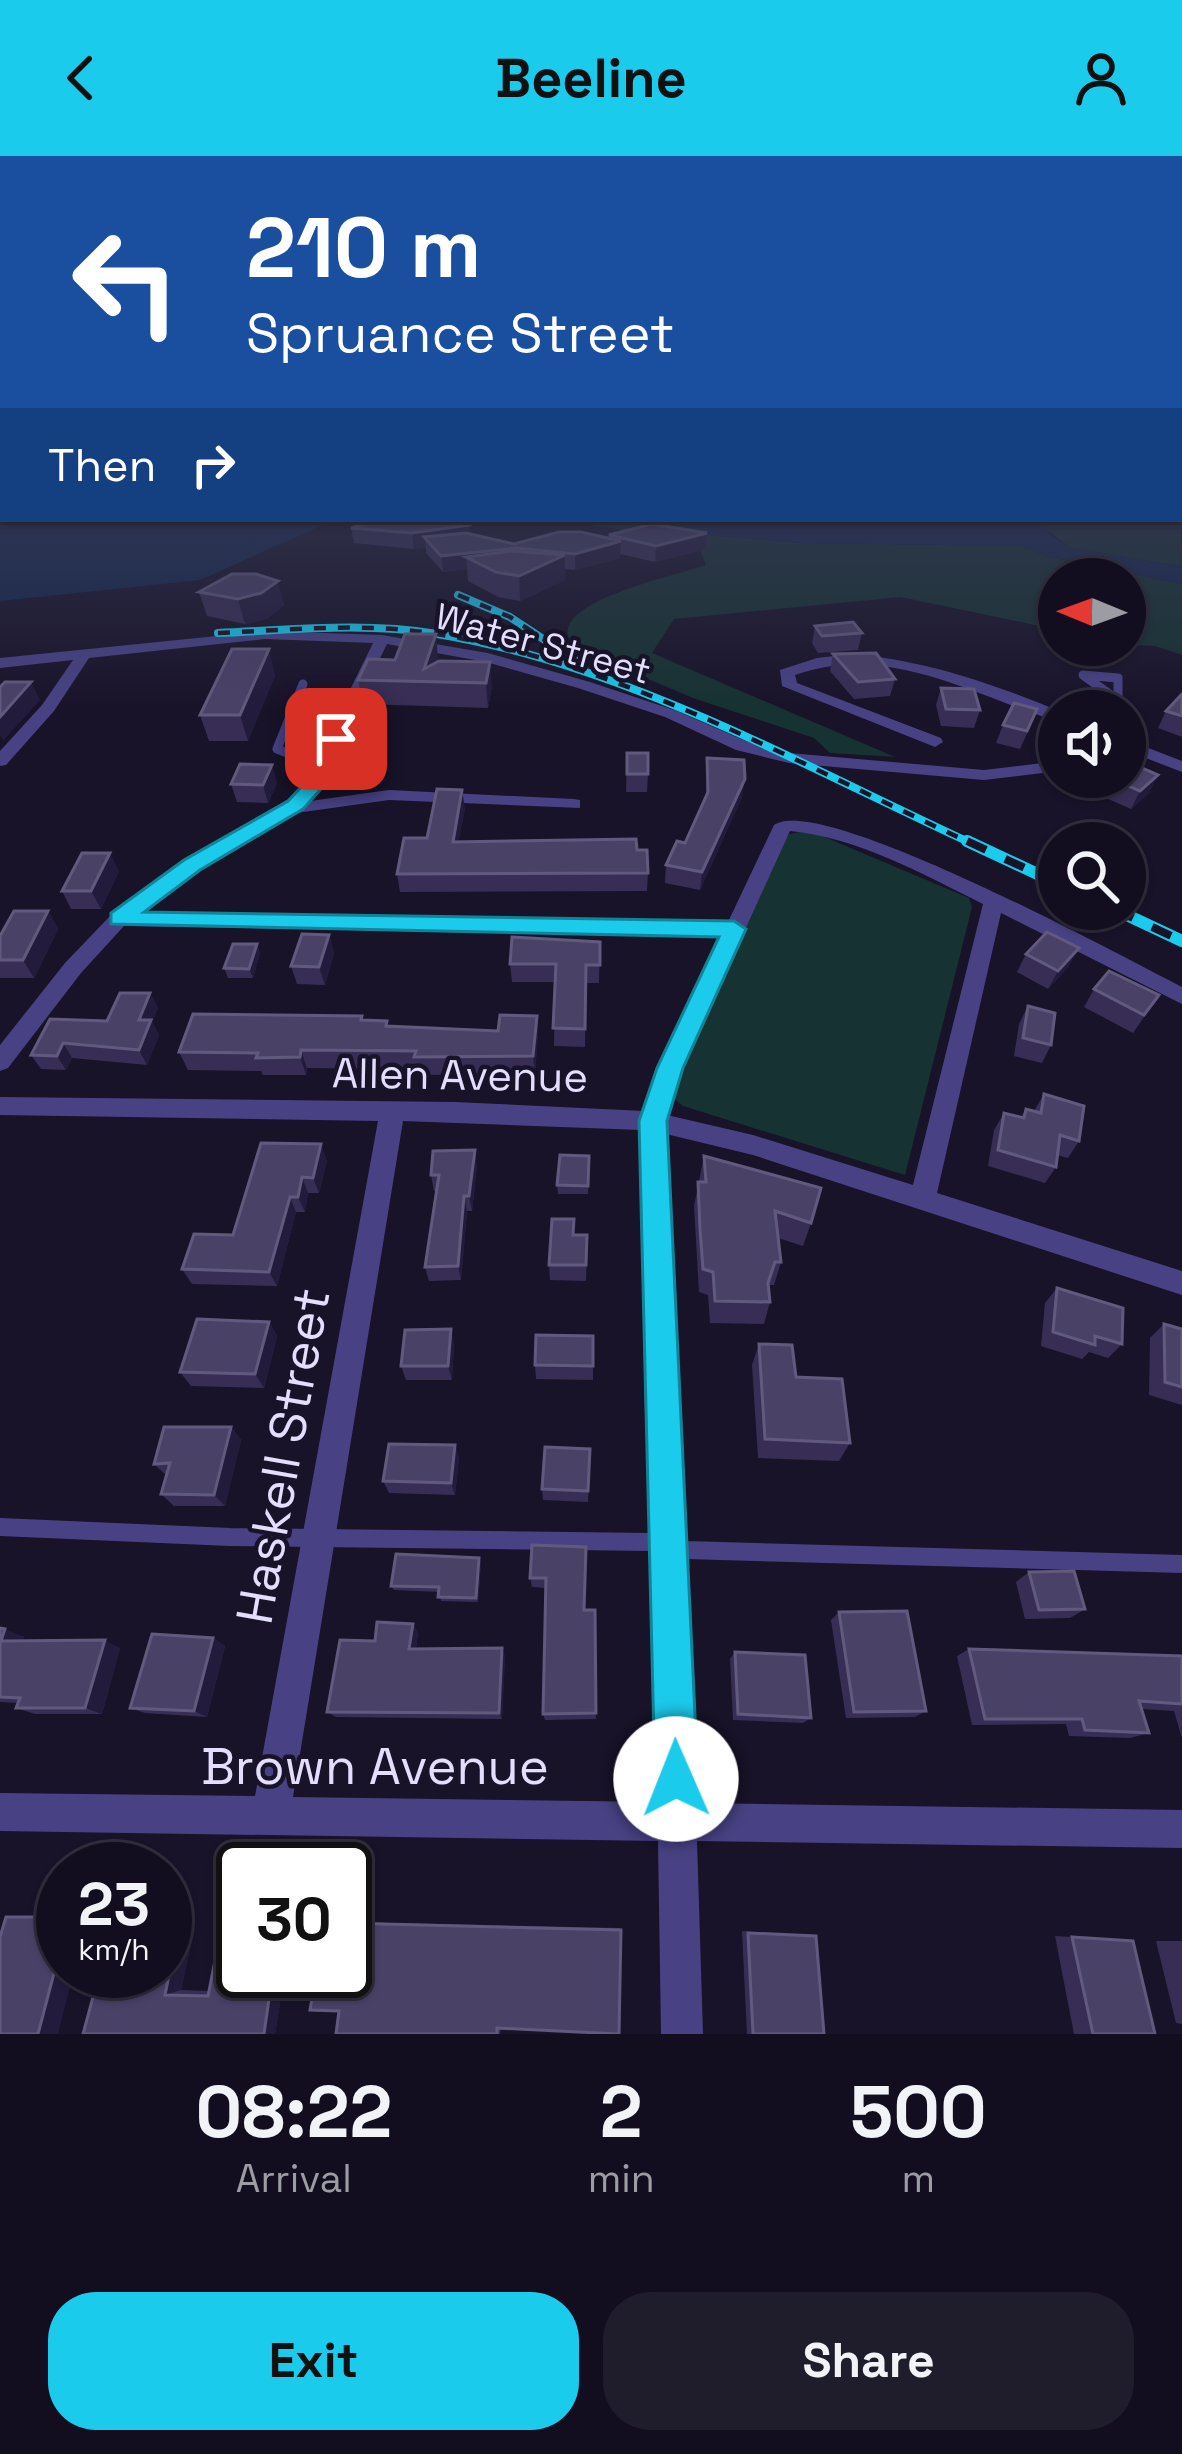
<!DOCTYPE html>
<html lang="en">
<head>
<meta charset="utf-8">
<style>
  body { margin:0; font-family:"Space Grotesk",sans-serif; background:#1f1c2c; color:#f1f3f6; height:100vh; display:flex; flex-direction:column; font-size:45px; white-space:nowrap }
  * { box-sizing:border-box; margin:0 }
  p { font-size:39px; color:#9c9ca4 }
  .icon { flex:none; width:66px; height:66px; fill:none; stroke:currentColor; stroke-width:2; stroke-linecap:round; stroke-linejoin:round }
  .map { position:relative; height:1878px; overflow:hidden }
  .sheet { display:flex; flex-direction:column; background:#120e1f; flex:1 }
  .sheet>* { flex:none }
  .banner { position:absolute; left:0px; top:0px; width:1182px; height:366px; box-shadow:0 3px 9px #0004,0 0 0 3px #312e3d; background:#1a4fa0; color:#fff; overflow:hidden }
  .needle { width:78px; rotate:271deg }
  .buttons { position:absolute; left:1038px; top:402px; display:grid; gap:24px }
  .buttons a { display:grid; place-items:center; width:108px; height:108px; border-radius:50%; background:#120e1f; box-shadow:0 3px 9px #0004,0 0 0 3px #312e3d; font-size:60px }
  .speed { position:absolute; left:36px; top:1686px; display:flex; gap:24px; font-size:60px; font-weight:700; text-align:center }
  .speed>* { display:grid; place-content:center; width:156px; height:156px; border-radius:50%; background:#120e1f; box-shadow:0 3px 9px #0004,0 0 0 3px #312e3d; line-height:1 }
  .speed small { font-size:30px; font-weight:400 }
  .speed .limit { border:6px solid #111; border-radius:18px; background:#fff; color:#111 }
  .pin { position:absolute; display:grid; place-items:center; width:102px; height:102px; color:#fff; margin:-51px; border-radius:24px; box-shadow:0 6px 18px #0006 }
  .me { position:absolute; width:132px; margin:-66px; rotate:359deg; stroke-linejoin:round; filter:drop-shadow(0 0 9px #0008) }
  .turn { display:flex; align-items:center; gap:42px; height:252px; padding:0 48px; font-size:54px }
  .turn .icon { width:156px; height:156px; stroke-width:2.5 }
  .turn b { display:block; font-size:84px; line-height:102px }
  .then { display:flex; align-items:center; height:114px; padding:0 48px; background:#0003; gap:24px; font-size:45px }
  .eta { display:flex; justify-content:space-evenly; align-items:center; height:204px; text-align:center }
  .eta b { font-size:72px; font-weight:800; line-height:84px }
  .cta { display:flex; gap:24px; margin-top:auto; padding:24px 48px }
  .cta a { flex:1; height:138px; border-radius:48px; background:#1bcbeb; color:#111; font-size:48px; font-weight:800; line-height:138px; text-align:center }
  .cta a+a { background:#1f1c2c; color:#f1f3f6 }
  header { display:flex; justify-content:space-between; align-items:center; height:156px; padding:0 48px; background:#1bcbeb; color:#111; font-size:54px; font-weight:800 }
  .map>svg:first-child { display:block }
  .green { fill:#173232 }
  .water { fill:#14274c }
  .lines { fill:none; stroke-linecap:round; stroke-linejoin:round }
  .lane-far2 { stroke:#484284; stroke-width:9 }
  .lane-far1 { stroke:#484284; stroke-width:14 }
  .lane { stroke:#484284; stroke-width:18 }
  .street { fill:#484284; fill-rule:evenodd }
  .rail-far1-casing { stroke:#1bcbeb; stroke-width:8 }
  .rail-casing { stroke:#1bcbeb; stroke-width:12 }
  .rail-far1 { stroke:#181329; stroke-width:4.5; stroke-dasharray:12; stroke-linecap:butt }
  .rail { stroke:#181329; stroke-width:8; stroke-dasharray:21; stroke-linecap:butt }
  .wall { fill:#382e55 }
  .shaded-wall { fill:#231b3c }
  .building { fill:#4a4167; stroke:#625a7e; stroke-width:3 }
  .route { fill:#1bcbeb; stroke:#128499; stroke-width:3 }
  .labels { text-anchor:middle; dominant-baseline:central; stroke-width:9; stroke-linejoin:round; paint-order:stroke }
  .far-street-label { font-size:36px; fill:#e3defc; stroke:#181329 }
  .street-label { font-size:42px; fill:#e3defc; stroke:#181329 }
  .near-street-label { font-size:51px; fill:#e3defc; stroke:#181329 }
</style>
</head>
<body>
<header><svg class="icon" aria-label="back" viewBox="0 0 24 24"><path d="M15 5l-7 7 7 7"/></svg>Beeline<svg class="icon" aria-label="person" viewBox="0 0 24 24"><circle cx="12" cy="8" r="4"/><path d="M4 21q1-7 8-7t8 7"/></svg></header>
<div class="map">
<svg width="1182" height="1878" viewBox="0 0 1182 1878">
  <rect width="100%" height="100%" fill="#181329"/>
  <g class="green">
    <path d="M1179,289L1182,411L1069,391L1043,371V363H1179Z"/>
    <path d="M548,363H604L695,378L801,387L1022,390L1045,400L1182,428V499L1155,490L1123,489L1125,423H1059V474L901,441L674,463L652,497L895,601L830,597L814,582L693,542L575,492C533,448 680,419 706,409L696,384Z"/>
    <path d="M808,674L969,742L972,751L905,1019L683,950L672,941L671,930L786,679Z"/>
  </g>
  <g class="water">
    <path d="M0,289L3,363H336L200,424L0,445Z"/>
    <path d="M604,363H1043L1049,378L1069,391L1182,411V428L1045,400L1022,390L801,387L695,378Z"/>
  </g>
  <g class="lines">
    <g class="lane-far2">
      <path d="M303,528L277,593L323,611"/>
      <path d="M1118,555V522L1083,519L1119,545"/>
    </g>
    <path class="lane-far1" d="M0,1371L14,1372"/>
    <path class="lane" d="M0,1371L230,1381L652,1386L686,1394L1182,1408"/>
    <g class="street">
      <path d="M265,475L382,479L488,497L590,526L677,555L748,586L789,597L984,614L1059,605V615L984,624L789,607L736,594L665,561L578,532L486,506L387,488L310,645L389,634L574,643L580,644V652L389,644L289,658L199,713L141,757L728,766L774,669C820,636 1123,801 1182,831V848L1001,757L937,1037L1182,1115V1139L753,999L666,978L674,1225L696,1647L1182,1654V1692L697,1685L703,1878H661L658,1685L0,1675V1637L255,1640L378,965L0,959V941L455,946L644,955L658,912L721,780L124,770L81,817L8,912L0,915V889L65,807L112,758L185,705L300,636L373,487L265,483L89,502L54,555L6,609L0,610V595L42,549L73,504L0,512V502ZM790,675C856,681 923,718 983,748L913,1029L753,979L667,959L682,912ZM403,965L641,974L644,1225L658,1646L293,1641Z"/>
      <path d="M851,498C924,504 991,527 1059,555V566C972,539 888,486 795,519L797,527L941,582L943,586L935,591L782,530L780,514L817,502Z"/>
      <path d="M1125,583L1182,605V616L1125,594Z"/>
    </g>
    <g class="rail-far1-casing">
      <g id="rail-far1">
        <path d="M458,439L510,461L575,504"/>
        <path d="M218,477C291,474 365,466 437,478C626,509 801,609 973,688"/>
      </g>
    </g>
    <g class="rail-casing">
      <g id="rail">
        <path d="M967,685L1059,728"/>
        <path d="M1114,753L1182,785"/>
      </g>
    </g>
    <use href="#rail-far1" class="rail-far1"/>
    <use href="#rail" class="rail"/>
  </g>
  <g class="wall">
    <path d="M351,372L471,378L514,388L609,383V379L707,377L706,393L655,406L620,398V402L575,414L565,413V424L520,445L498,441L468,425L467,413L443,416L426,397V391L414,393L354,387Z"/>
    <path d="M199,436L284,449L268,462L245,468L207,460Z"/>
    <path d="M815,470L862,477L858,494L818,497L812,487Z"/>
    <path d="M833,498L895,523L890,540L854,543L830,515Z"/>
    <path d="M438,502L437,506L492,530L488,552L363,548L358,524L395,504Z"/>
    <path d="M275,519L248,585H209L200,559Z"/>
    <path d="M941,532L980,554L974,572L941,570L936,549Z"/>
    <path d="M1182,538V581L1158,572L1166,555Z"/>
    <path d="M1003,569L1030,571L1020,593L996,587Z"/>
    <path d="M627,597L648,618L647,636H626Z"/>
    <path d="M707,602L742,641L700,734L665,727L666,709L685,687L706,641Z"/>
    <path d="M1115,624L1149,637L1131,653L1106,642Z"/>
    <path d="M277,627L268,647L237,646L231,628Z"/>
    <path d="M465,652L458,686L637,694L648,717L647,735L400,736L397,718L427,682Z"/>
    <path d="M119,715L101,753H71L62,735Z"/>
    <path d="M48,755L58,773L34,822H0V780Z"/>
    <path d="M329,779L334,797L325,829L297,828L291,810Z"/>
    <path d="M600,786L599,827H586L585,891L554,890L555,826H512L510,808Z"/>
    <path d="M257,788L260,797L253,822H228L224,812Z"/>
    <path d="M1026,798L1069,810L1048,833L1017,816Z"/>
    <path d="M1094,833L1159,839L1133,877L1084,851Z"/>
    <path d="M150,837L158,852L152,866L159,879L147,909L72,902L66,914L41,913L31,899L107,865Z"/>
    <path d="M1028,850L1051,889L1042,907L1014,900L1019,868Z"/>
    <path d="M537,860L538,877L535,918L418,919L417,913L307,912L306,919H263L261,915L188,914L179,896L363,865L388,870L498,875Z"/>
    <path d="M1044,938L1079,985L1068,1002L1057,999L1056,1011L1045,1027L988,1010L994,974L1004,957L1021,961L1026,953L1034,955Z"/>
    <path d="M261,987L327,1004L319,1037H308L305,1056H296L277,1130L192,1128L182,1113L233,1079Z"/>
    <path d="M589,1000L588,1038H558L557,1029Z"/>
    <path d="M704,1000L811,1067L803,1090L778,1082L781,1106L774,1129H768L770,1146L764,1168L710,1167L708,1139L699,1136L694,1050Z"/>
    <path d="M477,1010L472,1055H467L461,1124L429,1125L425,1111L436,1035H434L431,1019Z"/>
    <path d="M574,1063V1079L587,1095L586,1125L550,1124L549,1109Z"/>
    <path d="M1057,1132L1122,1188L1108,1202L1089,1196L1082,1203L1041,1190L1045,1147Z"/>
    <path d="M269,1166L277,1180L264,1232L191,1230L180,1216Z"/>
    <path d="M1164,1168L1182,1173V1249L1149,1239L1150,1182Z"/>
    <path d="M593,1180V1224L536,1223L535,1209Z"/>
    <path d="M454,1188L452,1224H406L401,1210Z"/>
    <path d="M759,1188L850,1287L839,1305L758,1302L752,1209Z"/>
    <path d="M231,1271L241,1284L225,1350H174L161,1338L166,1319L154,1308Z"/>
    <path d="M455,1289L459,1302L455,1339L389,1337L383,1325Z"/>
    <path d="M590,1293L588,1346L543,1344L542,1333Z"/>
    <path d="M532,1389L585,1454H595L596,1563L545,1564L543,1558L546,1432L532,1431L530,1422Z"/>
    <path d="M479,1402L481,1407L478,1446L441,1445L439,1436L394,1434L391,1430Z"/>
    <path d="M1029,1416L1085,1453L1070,1462L1025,1463L1016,1426Z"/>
    <path d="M839,1456L926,1555L915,1561L846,1562L831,1464Z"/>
    <path d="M0,1472L24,1481L22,1485L120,1492L102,1558H35L16,1552L18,1547L0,1546Z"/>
    <path d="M418,1476L416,1493L505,1500L502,1563L336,1561L327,1556L375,1485Z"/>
    <path d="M213,1482L225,1490L207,1561L145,1557L130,1552Z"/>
    <path d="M969,1493L1182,1500V1582L1174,1555L1142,1553L1149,1577L1130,1582L1069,1580L1066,1568L972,1569L957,1500Z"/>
    <path d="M735,1496L811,1562L803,1567L733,1564L730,1503Z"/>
    <path d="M243,1762V1815H285L275,1878H83L165,1815V1782L192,1783L181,1834L209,1835L223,1764Z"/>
    <path d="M345,1766L620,1772L621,1774L501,1872L500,1878H336L345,1815Z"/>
    <path d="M742,1775L816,1780L824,1878H747Z"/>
    <path d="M1055,1780L1133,1785L1155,1878H1074Z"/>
    <path d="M1156,1785H1182V1868L1176,1867Z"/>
  </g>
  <g class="shaded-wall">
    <path d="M470,363L471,385L424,381L426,391L414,393L412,377Z"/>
    <path d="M707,377L706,393L655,406L656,390Z"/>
    <path d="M621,385L620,402L575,414V398Z"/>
    <path d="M516,392L517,408L466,401L467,413L443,416L441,400Z"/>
    <path d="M565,399V424L520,445L519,420Z"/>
    <path d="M278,425L284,449L268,462L245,468L238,443Z"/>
    <path d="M436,478L438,502L431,526L424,513Z"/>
    <path d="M269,493L275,519L248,585L240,559Z"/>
    <path d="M490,506L492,530L488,552L486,527Z"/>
    <path d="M31,526L40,544L3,585L0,579V561Z"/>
    <path d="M272,609L277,627L268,647L263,629Z"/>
    <path d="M1158,619L1149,637L1131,653L1140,635Z"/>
    <path d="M745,623L742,641L700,734L702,716Z"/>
    <path d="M462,634L465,652L455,704L453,686Z"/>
    <path d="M110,697L119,715L101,753L91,735Z"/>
    <path d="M48,755L58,773L34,822L23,804Z"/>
    <path d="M329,779L334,797L325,829L319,811Z"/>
    <path d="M257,788L260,797L253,822L249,813Z"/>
    <path d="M1079,792L1069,810L1048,833L1058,815Z"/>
    <path d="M150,837L158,852L152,866L159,879L147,909L139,894V864Z"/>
    <path d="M537,860L538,877L535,918L533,900Z"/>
    <path d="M63,887L72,902L66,914L57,900Z"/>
    <path d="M301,894L307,912L306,919L300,901Z"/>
    <path d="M321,988L327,1004L319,1037L313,1022Z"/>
    <path d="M475,994L477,1010L472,1055L469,1040Z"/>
    <path d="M302,1021L308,1037L305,1056L298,1041Z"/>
    <path d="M464,1040L467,1055L461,1124L458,1110Z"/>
    <path d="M290,1041L296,1056L277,1130L269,1116Z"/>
    <path d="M269,1166L277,1180L264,1232L255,1218Z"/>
    <path d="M451,1173L454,1188L452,1224L448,1210Z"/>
    <path d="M231,1271L241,1284L225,1350L214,1339Z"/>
    <path d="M455,1289L459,1302L455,1339L451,1327Z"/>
    <path d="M479,1402L481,1407L478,1446L476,1442Z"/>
    <path d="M413,1468L418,1476L415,1500L409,1493Z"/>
    <path d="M5,1473L24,1481L19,1493L1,1485Z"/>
    <path d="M213,1482L225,1490L207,1561L194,1555Z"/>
    <path d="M105,1484L120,1492L102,1558L85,1552Z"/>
    <path d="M502,1492L505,1500L502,1563L499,1557Z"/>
    <path d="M63,1783V1815H74L58,1878H38Z"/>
    <path d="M192,1783L181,1834L165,1839L176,1785Z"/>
    <path d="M273,1815H285L275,1878H264Z"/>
  </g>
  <g class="building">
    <path d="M383,363H470V369L412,377L351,372Z"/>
    <path d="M652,368L707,377L656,390L609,379Z"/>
    <path d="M559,376H581L621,385L575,398L516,392L441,400L424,381L466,377L514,388Z"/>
    <path d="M512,395L565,399L519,420L496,416L466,401Z"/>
    <path d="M232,418H256L278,425L261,437L238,443L199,436Z"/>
    <path d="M853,466L862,477L822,480L815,470Z"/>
    <path d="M405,478H436L424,513L439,505L490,506L486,527L358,524L368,503L395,504Z"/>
    <path d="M232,493H269L240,559H200Z"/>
    <path d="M876,497L895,523L858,526L833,498Z"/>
    <path d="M5,526H31L0,561V531Z"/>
    <path d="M941,532L974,533L980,554L946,553Z"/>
    <path d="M1182,538V560L1166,555Z"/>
    <path d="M1014,547L1037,553L1027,575L1003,569Z"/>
    <rect x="627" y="597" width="21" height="21"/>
    <path d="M707,602L744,604L745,623L702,716L666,709L677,685L685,687L708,636Z"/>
    <path d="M240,608L272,609L263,629L231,628Z"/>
    <path d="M1133,608L1158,619L1140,635L1115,624L1118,621H1125V615Z"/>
    <path d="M437,633L462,634L453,686L636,683L637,694H647L648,717L397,718L404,682H427Z"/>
    <path d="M82,697H110L91,735H62Z"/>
    <path d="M14,755H48L23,804H0V780Z"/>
    <path d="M1047,776L1079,792L1058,815L1026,798Z"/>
    <path d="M302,778L329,779L319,811L291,810Z"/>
    <path d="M512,781L600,786V809H586L585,873L553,872L556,808H510Z"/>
    <path d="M233,788H257L249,813L224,812Z"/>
    <path d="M1109,815L1159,839L1144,859L1094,833Z"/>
    <path d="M120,837H150L139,864H151L139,894L63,887L57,900L31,899L50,863L107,865Z"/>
    <path d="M1028,850L1055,857L1051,889L1023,882Z"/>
    <path d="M193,858L362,860L361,864L387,865L386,870L498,875L500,859L537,860L533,900L414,901L416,895L301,894L300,901L256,902L258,897L179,896Z"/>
    <path d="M1044,938L1084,950L1079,985L1060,979L1056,1011L998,994L1004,957L1024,962L1026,953L1041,957Z"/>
    <path d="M261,987L321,988L313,1022L302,1021L298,1041H290L269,1116L182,1113L194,1078L233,1079Z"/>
    <path d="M475,994L469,1040H464L458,1110L425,1111L439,1019H431L433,995Z"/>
    <path d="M560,999L589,1000L588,1030L557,1029Z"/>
    <path d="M704,1000L821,1032L811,1067L775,1055L781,1106H775L768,1127L770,1146L715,1145L713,1116L703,1113L700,1073L698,1026H706Z"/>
    <path d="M552,1063H574L573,1079H587L586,1109H549Z"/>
    <path d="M1057,1132L1123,1152L1122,1188L1095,1180V1189L1053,1176Z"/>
    <path d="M197,1163L269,1166L255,1218L180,1216Z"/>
    <path d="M1164,1168L1182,1173V1231L1165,1226Z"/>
    <path d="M451,1173L448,1210H401L405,1174Z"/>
    <path d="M536,1179L593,1180V1210L535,1209Z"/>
    <path d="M759,1188L792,1189L796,1221L842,1223L850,1287L765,1283Z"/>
    <path d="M164,1271H231L214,1339L161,1338L170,1307L154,1308Z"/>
    <path d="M389,1288L455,1289L451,1327L383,1325Z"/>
    <path d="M545,1291L590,1293L588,1335L542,1333Z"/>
    <path d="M532,1389L586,1391L584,1454H595L596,1557L543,1558L546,1422H530Z"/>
    <path d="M396,1398L479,1402L476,1442L438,1441L439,1431L391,1430Z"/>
    <path d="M1074,1415L1085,1453L1039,1454L1029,1416Z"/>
    <path d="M907,1455L926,1555L854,1556L839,1456Z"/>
    <path d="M377,1466L413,1468L409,1493L502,1492L499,1557L327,1556L340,1484L375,1485Z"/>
    <path d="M0,1472L5,1473L1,1485L105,1484L85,1552H16L20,1542L0,1541Z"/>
    <path d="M152,1478L213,1482L194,1555L130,1552Z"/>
    <path d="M969,1493L1182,1500V1548L1139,1545L1149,1577L1085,1574L1082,1563H985Z"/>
    <path d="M735,1496L805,1499L811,1562L738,1558Z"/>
    <path d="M6,1761H63V1783L38,1878H0V1781Z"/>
    <path d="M223,1764H243V1815H273L264,1878H83L100,1815H165V1785H176L165,1839L208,1840Z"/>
    <path d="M345,1767L621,1774L619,1878L497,1872V1878H336L339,1855L310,1854L317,1815H345Z"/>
    <path d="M748,1777L816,1780L824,1878H753Z"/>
    <path d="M1072,1781L1133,1785L1155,1878H1093Z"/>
  </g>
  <linearGradient id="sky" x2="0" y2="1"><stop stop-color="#0d0a17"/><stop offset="0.52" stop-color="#373954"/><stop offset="1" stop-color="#373954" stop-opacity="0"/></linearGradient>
  <rect width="1182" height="552" fill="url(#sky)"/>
  <path class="route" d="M330,579L346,583L322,632L303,653L200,714L144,756L734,765L746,773L683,912L667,965L698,1623L691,1638L676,1645L661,1638L655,1623L639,965L657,912L719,781L111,768V757L184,704L288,645L303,629Z"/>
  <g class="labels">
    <g class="far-street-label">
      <text transform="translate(543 488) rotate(15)">Water Street</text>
    </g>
    <g class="street-label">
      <text transform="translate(460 919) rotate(1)">Allen Avenue</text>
    </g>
    <g class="near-street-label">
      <text transform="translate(283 1300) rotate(-80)">Haskell Street</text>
      <text x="375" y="1610">Brown Avenue</text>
    </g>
  </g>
</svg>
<div class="buttons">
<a><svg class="needle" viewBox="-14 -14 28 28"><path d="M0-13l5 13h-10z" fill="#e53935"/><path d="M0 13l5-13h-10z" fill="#9c9ca4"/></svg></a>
<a><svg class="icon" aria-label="sound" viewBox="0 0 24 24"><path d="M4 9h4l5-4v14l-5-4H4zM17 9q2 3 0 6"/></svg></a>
<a><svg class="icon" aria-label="search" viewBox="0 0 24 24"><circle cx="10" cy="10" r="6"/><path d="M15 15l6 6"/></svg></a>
</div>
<div class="speed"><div>23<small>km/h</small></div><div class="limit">30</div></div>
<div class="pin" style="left:336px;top:583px;background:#d93025"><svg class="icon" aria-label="arrive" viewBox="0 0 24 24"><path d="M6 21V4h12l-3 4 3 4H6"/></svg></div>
<svg class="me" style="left:676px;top:1623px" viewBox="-20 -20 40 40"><circle r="19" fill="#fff"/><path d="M0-13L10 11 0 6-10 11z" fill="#1bcbeb"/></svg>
<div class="banner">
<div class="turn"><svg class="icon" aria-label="left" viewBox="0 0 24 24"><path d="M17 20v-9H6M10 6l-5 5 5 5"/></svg><div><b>210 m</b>Spruance Street</div></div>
<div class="then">Then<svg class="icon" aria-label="right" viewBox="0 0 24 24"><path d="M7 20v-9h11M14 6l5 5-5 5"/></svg></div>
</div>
</div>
<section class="sheet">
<div class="eta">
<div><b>08:22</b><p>Arrival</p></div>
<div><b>2</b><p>min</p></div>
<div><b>500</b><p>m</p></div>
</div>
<div class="cta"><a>Exit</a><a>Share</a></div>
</section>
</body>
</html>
